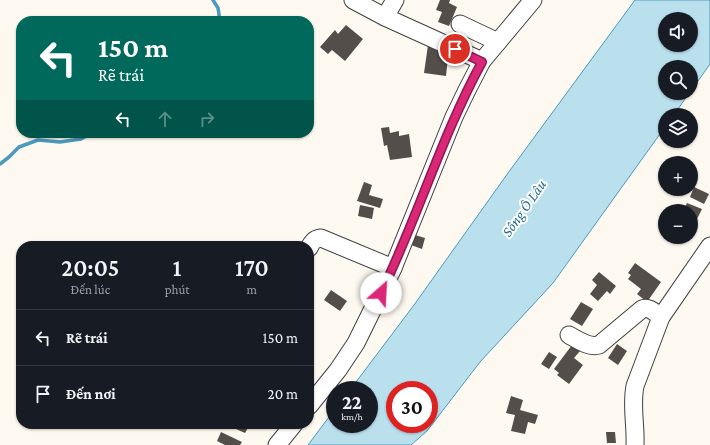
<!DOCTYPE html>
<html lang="vi">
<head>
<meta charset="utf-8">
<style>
  body { margin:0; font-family:"Crimson Pro",serif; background:#242831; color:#f1f3f6; height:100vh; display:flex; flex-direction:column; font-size:15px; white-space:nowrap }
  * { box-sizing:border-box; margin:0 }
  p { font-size:13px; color:#9ea1a6 }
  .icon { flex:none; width:22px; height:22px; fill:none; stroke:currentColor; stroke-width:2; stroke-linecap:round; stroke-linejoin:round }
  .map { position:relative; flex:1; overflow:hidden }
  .details { position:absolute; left:16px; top:241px; width:298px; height:188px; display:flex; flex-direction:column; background:#171b24; border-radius:16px; box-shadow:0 1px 3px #0004 }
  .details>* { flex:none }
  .banner { position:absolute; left:16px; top:16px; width:298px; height:122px; border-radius:16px; box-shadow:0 1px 3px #0004; background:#00695c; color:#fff; overflow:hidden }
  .buttons { position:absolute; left:658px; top:12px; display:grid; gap:8px }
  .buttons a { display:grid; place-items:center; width:40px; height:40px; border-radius:50%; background:#171b24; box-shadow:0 1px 3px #0004; font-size:20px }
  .speed { position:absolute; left:326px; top:381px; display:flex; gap:8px; font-size:20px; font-weight:700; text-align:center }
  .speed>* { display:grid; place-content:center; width:52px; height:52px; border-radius:50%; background:#171b24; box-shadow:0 1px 3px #0004; line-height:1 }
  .speed small { font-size:10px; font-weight:400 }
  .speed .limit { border:6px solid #d22; background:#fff; color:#111 }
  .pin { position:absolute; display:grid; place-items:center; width:34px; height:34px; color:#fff; margin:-17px; border:2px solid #fff; border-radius:50%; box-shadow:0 1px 4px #0007 }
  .me { position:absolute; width:44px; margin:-22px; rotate:26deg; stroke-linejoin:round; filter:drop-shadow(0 0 3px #0008) }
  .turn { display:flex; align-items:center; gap:14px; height:84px; padding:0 16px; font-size:18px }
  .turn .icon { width:52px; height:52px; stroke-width:2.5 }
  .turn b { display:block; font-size:28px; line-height:34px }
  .lanes { display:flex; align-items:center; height:38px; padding:0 16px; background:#0003; justify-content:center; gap:20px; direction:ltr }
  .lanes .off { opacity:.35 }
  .eta { display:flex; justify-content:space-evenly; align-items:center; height:68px; text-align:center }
  .eta b { font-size:24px; font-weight:600; line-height:28px }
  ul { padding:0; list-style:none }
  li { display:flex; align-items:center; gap:12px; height:56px; padding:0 16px; border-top:1px solid #363941 }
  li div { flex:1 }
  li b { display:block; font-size:15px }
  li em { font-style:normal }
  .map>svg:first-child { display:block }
  .water { fill:#bae0ee; stroke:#4b99bc; fill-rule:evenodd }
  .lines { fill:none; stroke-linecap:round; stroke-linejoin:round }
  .stream { stroke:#4b99bc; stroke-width:3.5 }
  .building { fill:#544e4b }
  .minor-casing { stroke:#404040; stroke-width:19 }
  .minor { stroke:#fff; stroke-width:17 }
  .route-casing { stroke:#8e194d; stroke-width:10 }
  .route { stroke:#db2777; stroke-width:7 }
  .labels { text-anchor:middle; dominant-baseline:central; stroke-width:4; stroke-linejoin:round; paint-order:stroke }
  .water-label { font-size:15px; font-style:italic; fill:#276b8f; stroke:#fff }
</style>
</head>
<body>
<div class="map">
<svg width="710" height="445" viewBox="0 0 710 445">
  <rect width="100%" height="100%" fill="#fdf9f0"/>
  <path class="water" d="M635,0H710V64L691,91V67H665V93H689L674,115H665V127L553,283L480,362L427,431L411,445H308L335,409V424H369V390H350L414,305L508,173ZM665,19H691V45H665ZM395,390H429V424H395Z"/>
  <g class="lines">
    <g class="stream">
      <path d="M213,0L218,8L220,21"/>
      <path d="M0,164L9,157L19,147L38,140L60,142L81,139L92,133"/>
    </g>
  </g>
  <g class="building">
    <path d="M440,0H450L449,3L457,7L449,26L438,22L442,12L436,10Z"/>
    <path d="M346,25L363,39L345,61L332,50L328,54L320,47L335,30L338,34Z"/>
    <path d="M428,45L441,47L440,56L448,57L446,76L424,73Z"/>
    <path d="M389,127L390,133L399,131V136L409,134L412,157L390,160L387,145L384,146L381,128Z"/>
    <path d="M364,182L372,185L369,195L383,199L380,208L357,201Z"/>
    <path d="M694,187L709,194L704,204L690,197Z"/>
    <path d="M687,203L702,209L697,219L691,217V211H683Z"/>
    <path d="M360,205L374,208L372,219L358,216Z"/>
    <path d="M415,235L425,238L422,249L411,245Z"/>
    <path d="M635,263L661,282L647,302L637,294L641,289L628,279L631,275L628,273Z"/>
    <path d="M599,272L616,286L610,294L607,291L598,301L590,294L597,285L592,280Z"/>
    <path d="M331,290L347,301L340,311L324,300Z"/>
    <path d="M581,302L593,309L582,326L570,319Z"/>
    <path d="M617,344L627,351L618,365L608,358Z"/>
    <path d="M572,345L580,351L574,358L583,365L569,384L557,375L559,373L554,369Z"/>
    <path d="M549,352L557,357L549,369L541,364Z"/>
    <path d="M511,396L523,400L520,410L538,415L535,424L528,422L525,434L511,431L515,415L506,413Z"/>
    <path d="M225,424H250L245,433Z"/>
    <path d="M221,432L242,442L240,445H225L217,441Z"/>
    <path d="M606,432H615L616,443H607Z"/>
  </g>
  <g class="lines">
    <g class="minor-casing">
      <g id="minor">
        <path d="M353,0L385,17L482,61"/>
        <path d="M385,17L395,0"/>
        <path d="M460,24L498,42"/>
        <path d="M309,248C312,242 314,239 321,238L393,268"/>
        <path d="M569,335C578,340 589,348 599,345L642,309C649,306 655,313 661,317"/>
        <path d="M309,406L338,370L356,343L393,268L454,117L467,90L482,61L533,0"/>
        <path d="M277,445L294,424"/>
        <path d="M635,445C636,425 631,406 635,386L661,317L710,246"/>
      </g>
    </g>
    <use href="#minor" class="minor"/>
  </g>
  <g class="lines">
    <g class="route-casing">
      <path id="route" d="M381,293C418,217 442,135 482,62L455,49"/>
    </g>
    <use href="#route" class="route"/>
  </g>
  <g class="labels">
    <g class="water-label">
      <text transform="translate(524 208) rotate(-55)">Sông Ô Lâu</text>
    </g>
  </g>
</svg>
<div class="buttons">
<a><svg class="icon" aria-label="sound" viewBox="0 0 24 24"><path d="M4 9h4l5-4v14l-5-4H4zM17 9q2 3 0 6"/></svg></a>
<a><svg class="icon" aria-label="search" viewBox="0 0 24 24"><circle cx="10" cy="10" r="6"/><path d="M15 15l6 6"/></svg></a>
<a><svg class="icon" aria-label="layers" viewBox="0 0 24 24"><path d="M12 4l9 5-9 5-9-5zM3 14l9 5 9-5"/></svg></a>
<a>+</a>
<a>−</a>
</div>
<div class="speed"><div>22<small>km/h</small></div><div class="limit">30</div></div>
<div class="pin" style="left:455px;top:49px;background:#d93025"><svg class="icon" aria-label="arrive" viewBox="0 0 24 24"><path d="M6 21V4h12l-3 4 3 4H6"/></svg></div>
<svg class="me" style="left:381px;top:293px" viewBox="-20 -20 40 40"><circle r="19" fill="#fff"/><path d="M0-13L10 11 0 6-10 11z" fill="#db2777"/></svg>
<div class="banner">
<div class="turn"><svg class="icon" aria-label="left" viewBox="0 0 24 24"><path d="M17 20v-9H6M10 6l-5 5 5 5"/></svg><div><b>150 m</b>Rẽ trái</div></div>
<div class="lanes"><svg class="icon" aria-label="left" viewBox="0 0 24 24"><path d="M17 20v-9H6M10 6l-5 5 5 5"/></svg><svg class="icon off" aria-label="ahead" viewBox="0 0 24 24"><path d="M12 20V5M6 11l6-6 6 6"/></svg><svg class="icon off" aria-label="right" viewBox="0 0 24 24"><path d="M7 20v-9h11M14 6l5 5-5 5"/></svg></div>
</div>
<section class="details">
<div class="eta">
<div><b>20:05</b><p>Đến lúc</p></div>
<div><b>1</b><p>phút</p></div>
<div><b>170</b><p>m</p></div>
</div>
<ul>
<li><svg class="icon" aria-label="left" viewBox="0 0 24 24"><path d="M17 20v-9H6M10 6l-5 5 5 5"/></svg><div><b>Rẽ trái</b></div><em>150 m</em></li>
<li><svg class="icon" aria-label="arrive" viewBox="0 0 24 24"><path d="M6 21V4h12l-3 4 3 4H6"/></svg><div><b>Đến nơi</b></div><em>20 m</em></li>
</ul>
</section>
</div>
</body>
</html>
